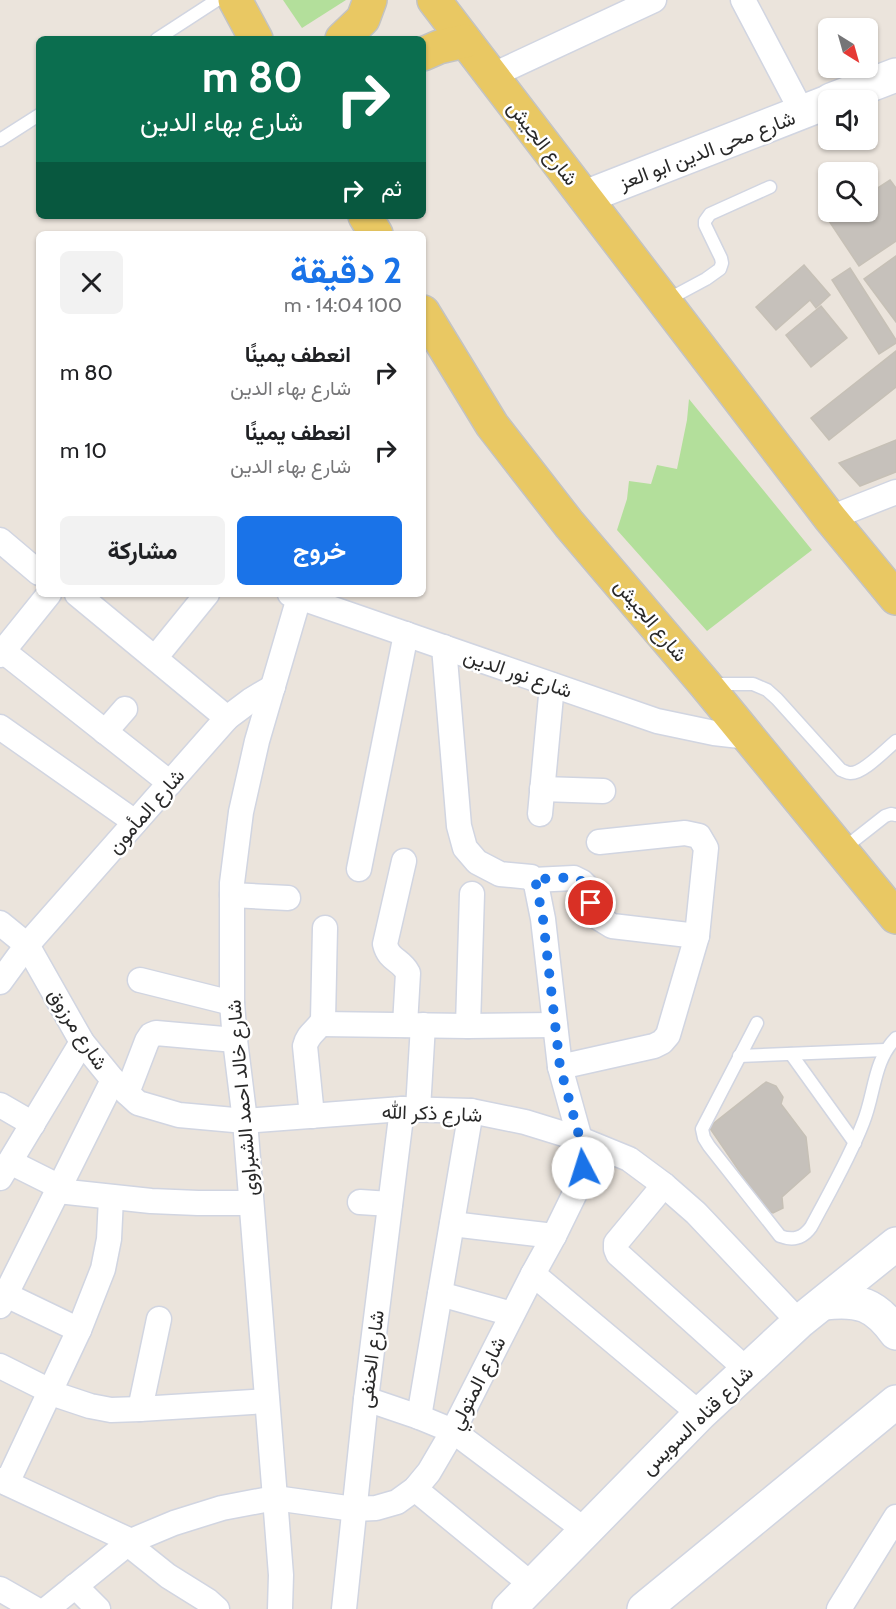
<!DOCTYPE html>
<html lang="ar">
<head>
<meta charset="utf-8">
<style>
  body { margin:0; font-family:Cabin,Vazirmatn,sans-serif; background:#f2f2f2; color:#202124; direction:rtl; height:100vh; display:flex; flex-direction:column; font-size:22px; white-space:nowrap }
  * { box-sizing:border-box; margin:0 }
  p { font-size:20px; color:#757577 }
  .icon { flex:none; width:33px; height:33px; fill:none; stroke:currentColor; stroke-width:2; stroke-linecap:round; stroke-linejoin:round }
  .map { position:relative; flex:1; overflow:hidden; direction:ltr }
  .details { position:absolute; left:36px; top:231px; width:390px; height:366px; display:flex; flex-direction:column; background:#fff; border-radius:9px; box-shadow:0 2px 4px #0004; direction:rtl }
  .details>* { flex:none }
  .hud { position:absolute; left:36px; top:36px; width:390px; height:183px; border-radius:9px; box-shadow:0 2px 4px #0004; direction:rtl; background:#0b6e4f; color:#fff; overflow:hidden }
  .needle { width:39px; rotate:143deg }
  .buttons { position:absolute; left:818px; top:18px; display:grid; gap:12px }
  .buttons a { display:grid; place-items:center; width:60px; height:60px; border-radius:9px; background:#fff; box-shadow:0 2px 4px #0004; font-size:30px }
  .pin { position:absolute; display:grid; place-items:center; width:51px; height:51px; color:#fff; margin:-26px; border:3px solid #fff; border-radius:50%; box-shadow:0 2px 6px #0007 }
  .me { position:absolute; width:66px; margin:-33px; rotate:355deg; stroke-linejoin:round; filter:drop-shadow(0 0 4px #0008) }
  .turn { display:flex; align-items:center; gap:21px; height:126px; padding:0 24px; font-size:27px }
  .turn .icon { width:78px; height:78px; stroke-width:2.5 }
  .turn b { display:block; font-size:42px; line-height:51px }
  .then { display:flex; align-items:center; height:57px; padding:0 24px; background:#0003; gap:12px; font-size:22px }
  .round { display:grid; place-items:center; flex:none; width:63px; height:63px; border-radius:9px; background:#f2f2f2 }
  .head { display:flex; align-items:center; justify-content:space-between; height:102px; padding:0 24px }
  h1 { font-size:36px; font-weight:700; line-height:45px; color:#1a73e8 }
  .cta { display:flex; gap:12px; margin-top:auto; padding:12px 24px }
  .cta a { flex:1; height:69px; border-radius:9px; background:#1a73e8; color:#fff; font-size:24px; font-weight:700; line-height:69px; text-align:center }
  .cta a+a { background:#f2f2f2; color:#202124 }
  ul { padding:0; list-style:none }
  li { display:flex; align-items:center; gap:18px; height:78px; padding:0 24px }
  li div { flex:1 }
  li b { display:block; font-size:22px }
  li em { font-style:normal }
  .map>svg:first-child { display:block }
  .green { fill:#b3df9b }
  .building { fill:#c6c1bb; stroke:#c6c0b6; stroke-width:1.5 }
  .lines { fill:none; stroke-linecap:round; stroke-linejoin:round }
  .lane-casing { stroke:#d1d5e1; stroke-width:15 }
  .street-casing { stroke:#d1d5e1; stroke-width:27 }
  .secondary-casing { stroke:#d1d5e1; stroke-width:36 }
  .primary-casing { stroke:#c3c3c3; stroke-width:36 }
  .lane { stroke:#fff; stroke-width:12 }
  .street { stroke:#fff; stroke-width:24 }
  .secondary { stroke:#fff; stroke-width:33 }
  .primary { stroke:#e9c863; stroke-width:33 }
  .route { stroke:#1a73e8; stroke-width:10; stroke-dasharray:0 18 }
  .labels { text-anchor:middle; dominant-baseline:central; stroke-width:5; stroke-linejoin:round; paint-order:stroke }
  .street-label { font-size:20px; fill:#292929; stroke:#fff }
</style>
</head>
<body>
<div class="map">
<svg width="896" height="1609" viewBox="0 0 896 1609">
  <rect width="100%" height="100%" fill="#ebe4dc"/>
  <g class="green">
    <path d="M283,0H346L302,28Z"/>
    <path d="M689,399L812,550L707,631L617,530L627,499L629,481L651,484L657,465L677,469L687,420Z"/>
  </g>
  <g class="building">
    <path d="M890,180L896,188V241L859,266L829,221L843,212H867V195Z"/>
    <path d="M896,256V322L864,279Z"/>
    <path d="M804,265L830,295L816,308L810,300L776,330L756,307Z"/>
    <path d="M850,268L896,340V343L879,354L832,280Z"/>
    <path d="M821,306L847,338L811,367L786,335Z"/>
    <path d="M896,351V387L829,440L811,418Z"/>
    <path d="M896,440V472L860,486L839,463Z"/>
    <path d="M766,1082L776,1086L783,1097L781,1104L806,1137L810,1172L782,1197L783,1208L773,1213L766,1210L709,1127Z"/>
  </g>
  <g class="lines">
    <g class="lane-casing">
      <g id="lane">
        <path d="M157,39L217,0"/>
        <path d="M0,140L39,115"/>
        <path d="M665,301L706,279L720,269L722,263L721,258L705,225V221L710,214L770,187"/>
        <path d="M709,684H753L767,690L777,699L841,770C844,771 847,773 850,773C863,774 886,749 896,741"/>
        <path d="M843,849L885,816L891,814L896,815"/>
        <path d="M757,1023L702,1129L704,1138L709,1146L780,1236C793,1241 803,1238 811,1227C829,1193 849,1159 863,1123C875,1094 873,1061 896,1038"/>
        <path d="M791,1054L855,1143"/>
        <path d="M739,1056L885,1050"/>
      </g>
    </g>
    <g class="street-casing">
      <g id="street">
        <path d="M743,0L802,112"/>
        <path d="M491,76L654,0"/>
        <path d="M830,518L896,492"/>
        <path d="M0,540L39,573"/>
        <path d="M77,594L227,718"/>
        <path d="M290,594L657,721L714,733L749,737"/>
        <path d="M444,647L459,826L465,848L477,862L500,874L531,877L533,880L574,878L582,882L588,888L594,910L599,918L612,926L697,936"/>
        <path d="M3,651L170,783"/>
        <path d="M0,655L49,594"/>
        <path d="M155,658L207,594"/>
        <path d="M0,727L135,822"/>
        <path d="M105,732L125,709"/>
        <path d="M542,789L603,791"/>
        <path d="M540,814L552,685"/>
        <path d="M404,861L385,944C389,961 401,959 408,973L405,1025"/>
        <path d="M359,869L406,634"/>
        <path d="M232,895L288,898"/>
        <path d="M0,923L27,945L82,1042L113,1080L138,1103L179,1115L245,1121L402,1109L471,1111L525,1122L580,1139L629,1159L664,1185L696,1213L799,1322"/>
        <path d="M140,980L232,1003"/>
        <path d="M0,982L27,945L227,718L251,700L273,687"/>
        <path d="M321,1024L468,1026L555,1025"/>
        <path d="M468,1026L472,894"/>
        <path d="M560,1067L654,1046L662,1042L668,1035L697,936L706,848L699,836L685,833L599,842"/>
        <path d="M127,1093L147,1041L151,1035L156,1033L235,1040"/>
        <path d="M0,1105L33,1124"/>
        <path d="M418,1109L423,1025"/>
        <path d="M312,1116L305,1046C308,1033 317,1031 323,1020L325,928"/>
        <path d="M10,1162L60,1187"/>
        <path d="M0,1178L82,1042"/>
        <path d="M664,1185L616,1243V1249L618,1254L747,1370"/>
        <path d="M58,1191L151,1201L198,1203H251"/>
        <path d="M360,1202L390,1204"/>
        <path d="M452,1224L554,1236"/>
        <path d="M533,1274L700,1414"/>
        <path d="M0,1292L79,1330"/>
        <path d="M440,1294L512,1314"/>
        <path d="M0,1306L113,1080"/>
        <path d="M0,1366L60,1396L90,1406L111,1410L140,1409L267,1401"/>
        <path d="M366,1399L419,1417L453,1431L586,1531"/>
        <path d="M140,1409L159,1319"/>
        <path d="M419,1417L471,1111"/>
        <path d="M0,1480L131,1541"/>
        <path d="M7,1483L79,1330L103,1269L109,1239L111,1198"/>
        <path d="M415,1489L532,1585"/>
        <path d="M128,1544L168,1576L208,1601L217,1609"/>
        <path d="M75,1586L98,1609"/>
        <path d="M0,1589L35,1609"/>
        <path d="M47,1609L131,1541L174,1523L222,1508L275,1498L354,1509L376,1508L397,1502L415,1489L429,1472L453,1431L533,1274L554,1236L578,1187L583,1168L580,1139L560,1067L543,919L536,884L533,880"/>
        <path d="M280,1609L281,1575L275,1498L245,1121L235,1040L232,1003V883L241,812L257,741L300,594"/>
        <path d="M344,1609L366,1399L402,1109"/>
        <path d="M839,1609L896,1517"/>
      </g>
    </g>
    <g class="secondary-casing">
      <g id="secondary">
        <path d="M831,100L896,75"/>
        <path d="M585,197L828,102"/>
        <path d="M824,1303C859,1299 875,1304 896,1333"/>
        <path d="M509,1609L700,1414L799,1322L896,1244"/>
        <path d="M644,1609L896,1402"/>
      </g>
    </g>
    <g class="primary-casing">
      <g id="primary">
        <path d="M235,0L256,39"/>
        <path d="M434,0L830,518L896,598"/>
        <path d="M342,39L363,19L370,0"/>
        <path d="M423,54L439,47L465,41"/>
        <path d="M365,216L376,234"/>
        <path d="M423,312L492,425L569,524L705,684L896,917"/>
      </g>
    </g>
    <use href="#lane" class="lane"/>
    <use href="#street" class="street"/>
    <use href="#secondary" class="secondary"/>
    <use href="#primary" class="primary"/>
  </g>
  <g class="lines">
    <path class="route" d="M583,1168L580,1139L560,1067L543,919L536,884L533,880C548,879 580,872 588,888C590,892 590,898 591,903"/>
  </g>
  <g class="labels">
    <g class="street-label">
      <text transform="translate(543 143) rotate(52)">شارع الجيش</text>
      <text transform="translate(707 150) rotate(-21)">شارع محى الدين ابو العز</text>
      <text transform="translate(651 620) rotate(50)">شارع الجيش</text>
      <text transform="translate(518 673) rotate(19)">شارع نور الدين</text>
      <text transform="translate(146 811) rotate(-49)">شارع المأمون</text>
      <text transform="translate(78 1029) rotate(57)">شارع مرزوق</text>
      <text transform="translate(242 1098) rotate(-95)">شارع خالد احمد الشبراوى</text>
      <text transform="translate(432 1113) rotate(2)">شارع ذكر الله</text>
      <text transform="translate(371 1359) rotate(-83)">شارع الحنفى</text>
      <text transform="translate(477 1383) rotate(-63)">شارع المتولي</text>
      <text transform="translate(697 1420) rotate(-44)">شارع قناه السويس</text>
    </g>
  </g>
</svg>
<div class="buttons">
<a><svg class="needle" viewBox="-14 -14 28 28"><path d="M0-13l5 13h-10z" fill="#e53935"/><path d="M0 13l5-13h-10z" fill="#757577"/></svg></a>
<a><svg class="icon" aria-label="sound" viewBox="0 0 24 24"><path d="M4 9h4l5-4v14l-5-4H4zM17 9q2 3 0 6"/></svg></a>
<a><svg class="icon" aria-label="search" viewBox="0 0 24 24"><circle cx="10" cy="10" r="6"/><path d="M15 15l6 6"/></svg></a>
</div>
<div class="pin" style="left:591px;top:903px;background:#d93025"><svg class="icon" aria-label="arrive" viewBox="0 0 24 24"><path d="M6 21V4h12l-3 4 3 4H6"/></svg></div>
<svg class="me" style="left:583px;top:1168px" viewBox="-20 -20 40 40"><circle r="19" fill="#fff"/><path d="M0-13L10 11 0 6-10 11z" fill="#1a73e8"/></svg>
<div class="hud">
<div class="turn"><svg class="icon" aria-label="right" viewBox="0 0 24 24"><path d="M7 20v-9h11M14 6l5 5-5 5"/></svg><div><b>80 m</b>شارع بهاء الدين</div></div>
<div class="then">ثم<svg class="icon" aria-label="right" viewBox="0 0 24 24"><path d="M7 20v-9h11M14 6l5 5-5 5"/></svg></div>
</div>
<section class="details">
<div class="head"><div><h1>2 دقيقة</h1><p>100 m · 14:04</p></div><a class="round"><svg class="icon" aria-label="close" viewBox="0 0 24 24"><path d="M6 6l12 12M18 6L6 18"/></svg></a></div>
<ul>
<li><svg class="icon" aria-label="right" viewBox="0 0 24 24"><path d="M7 20v-9h11M14 6l5 5-5 5"/></svg><div><b>انعطف يمينًا</b><p>شارع بهاء الدين</p></div><em>80 m</em></li>
<li><svg class="icon" aria-label="right" viewBox="0 0 24 24"><path d="M7 20v-9h11M14 6l5 5-5 5"/></svg><div><b>انعطف يمينًا</b><p>شارع بهاء الدين</p></div><em>10 m</em></li>
</ul>
<div class="cta"><a>خروج</a><a>مشاركة</a></div>
</section>
</div>
</body>
</html>
